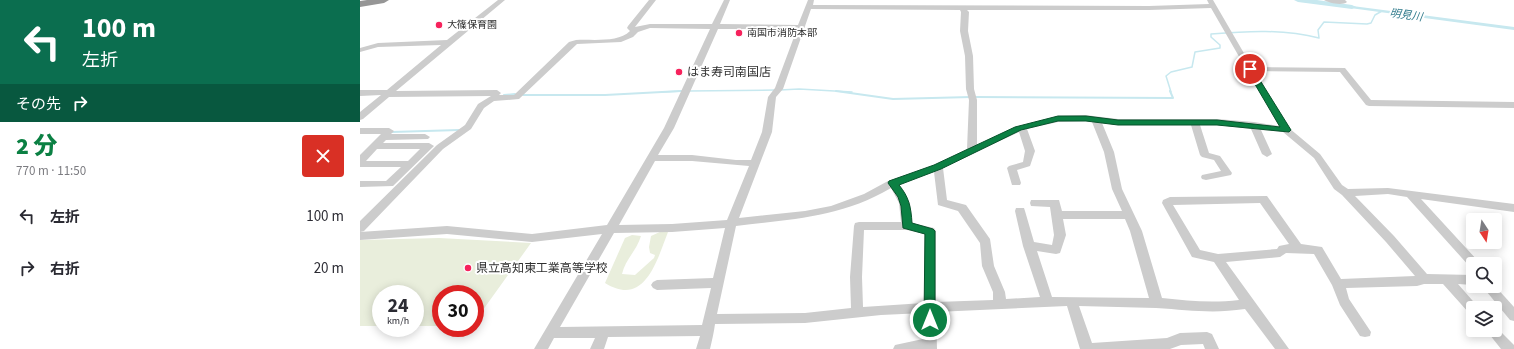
<!DOCTYPE html>
<html lang="ja">
<head>
<meta charset="utf-8">
<style>
  body { margin:0; font-family:"Source Sans 3","Noto Sans JP",sans-serif; background:#f2f2f3; color:#2b2b33; height:100vh; display:flex; flex-direction:column; font-size:15px; white-space:nowrap }
  * { box-sizing:border-box; margin:0 }
  p { font-size:13px; color:#7c7c81 }
  .icon { flex:none; width:22px; height:22px; fill:none; stroke:currentColor; stroke-width:2; stroke-linecap:round; stroke-linejoin:round }
  .map { position:relative; flex:1; overflow:hidden }
  .side { display:flex; flex-direction:column; background:#fff; width:360px }
  .side>* { flex:none }
  .guide { background:#0b6e4f; color:#fff; overflow:hidden }
  .needle { width:26px; rotate:168deg }
  .tools { position:absolute; left:1106px; top:213px; display:grid; gap:8px }
  .tools a { display:grid; place-items:center; width:36px; height:36px; border-radius:4px; background:#fff; box-shadow:0 2px 10px #0003; font-size:20px }
  .speed { position:absolute; left:12px; top:285px; display:flex; gap:8px; font-size:20px; font-weight:700; text-align:center }
  .speed>* { display:grid; place-content:center; width:52px; height:52px; border-radius:50%; background:#fff; box-shadow:0 2px 10px #0003; line-height:1 }
  .speed small { font-size:10px; font-weight:400 }
  .speed .limit { border:6px solid #d22; background:#fff; color:#111 }
  .pin { position:absolute; display:grid; place-items:center; width:34px; height:34px; color:#fff; margin:-17px; border:2px solid #fff; border-radius:50%; box-shadow:0 1px 4px #0007 }
  .me { position:absolute; width:44px; margin:-22px; rotate:0deg; stroke-linejoin:round; filter:drop-shadow(0 0 3px #0008) }
  .turn { display:flex; align-items:center; gap:14px; height:84px; padding:0 16px; font-size:18px }
  .turn .icon { width:52px; height:52px; stroke-width:2.5 }
  .turn b { display:block; font-size:28px; line-height:34px }
  .then { display:flex; align-items:center; height:38px; padding:0 16px; background:#0003; gap:8px; font-size:15px }
  .round { display:grid; place-items:center; flex:none; width:42px; height:42px; border-radius:4px; background:#f2f2f3 }
  .headline { display:flex; align-items:center; justify-content:space-between; height:68px; padding:0 16px }
  h1 { font-size:24px; font-weight:800; line-height:30px; color:#0b8043 }
  ul { padding:0; list-style:none }
  li { display:flex; align-items:center; gap:12px; height:52px; padding:0 16px }
  li div { flex:1 }
  li b { display:block; font-size:15px }
  li em { font-style:normal }
  main { display:flex; flex:1; min-height:0 }
  .map>svg:first-child { display:block }
  .green { fill:#e9eedc }
  .water { fill:#c7e8ef }
  .lines { fill:none; stroke-linecap:round; stroke-linejoin:round }
  .stream-far1 { stroke:#c7e8ef; stroke-width:1.5 }
  .stream { stroke:#c7e8ef; stroke-width:2 }
  .river { fill:#c7e8ef; fill-rule:evenodd }
  .minor { fill:#ccc; fill-rule:evenodd }
  .highway { fill:#969696; fill-rule:evenodd }
  .route { fill:#0b8043; stroke:#07532c }
  .poi-dot { fill:#f6225c; stroke:#fff; stroke-width:1.5 }
  .labels { text-anchor:middle; dominant-baseline:central; stroke-width:4; stroke-linejoin:round; paint-order:stroke }
  .far-poi-label { font-size:10px; fill:#2f2f2f; stroke:#fff; text-anchor:start }
  .far-water-label { font-size:11px; font-style:italic; fill:#317b8c; stroke:#fff }
  .poi-label { font-size:12px; fill:#2f2f2f; stroke:#fff; text-anchor:start }
</style>
</head>
<body>
<main>
<section class="side">
<div class="guide">
<div class="turn"><svg class="icon" aria-label="left" viewBox="0 0 24 24"><path d="M17 20v-9H6M10 6l-5 5 5 5"/></svg><div><b>100 m</b>左折</div></div>
<div class="then">その先<svg class="icon" aria-label="right" viewBox="0 0 24 24"><path d="M7 20v-9h11M14 6l5 5-5 5"/></svg></div>
</div>
<div class="headline"><div><h1>2 分</h1><p>770 m · 11:50</p></div><a class="round" style="background:#d93025;color:#fff"><svg class="icon" aria-label="close" viewBox="0 0 24 24"><path d="M6 6l12 12M18 6L6 18"/></svg></a></div>
<ul>
<li><svg class="icon" aria-label="left" viewBox="0 0 24 24"><path d="M17 20v-9H6M10 6l-5 5 5 5"/></svg><div><b>左折</b></div><em>100 m</em></li>
<li><svg class="icon" aria-label="right" viewBox="0 0 24 24"><path d="M7 20v-9h11M14 6l5 5-5 5"/></svg><div><b>右折</b></div><em>20 m</em></li>
</ul>
</section>
<div class="map">
<svg width="1154" height="349" viewBox="0 0 1154 349">
  <rect width="100%" height="100%" fill="#fff"/>
  <g class="green">
    <path d="M302,231L308,232C297,260 285,308 245,283L265,238L272,235L281,236C277,250 265,260 262,274L275,275L294,258L295,255L290,253L289,247L291,236Z"/>
    <path d="M79,238L171,243L115,321V294H81V326H55V294H21V326H0V240Z"/>
  </g>
  <path class="water" d="M977,4L1154,27V30L975,6Z"/>
  <g class="lines">
    <g class="stream-far1">
      <path d="M420,90L439,89L492,92"/>
      <path d="M328,91L416,90"/>
      <path d="M302,92L324,91"/>
      <path d="M811,92L806,76L811,72L832,67L835,52L860,48V45L851,37V34C887,31 924,29 959,38L958,30L964,22L1007,24L1011,23L1015,15L1022,11"/>
    </g>
    <g class="stream">
      <path d="M476,91L533,99L611,97"/>
      <path d="M144,95L155,94"/>
      <path d="M163,95H245L321,91"/>
      <path d="M615,97L813,98L810,91"/>
      <path d="M32,132L99,130"/>
    </g>
    <path class="river" d="M934,0H957L992,5L996,7L992,9L938,2Z"/>
    <g class="minor">
      <path d="M138,0H145L36,91L137,90L141,93L139,95H154L209,42L216,40C233,39 258,43 270,31L267,28L268,26L289,0H296L275,27L290,24H352L364,0H370L360,24L438,25L448,0H454L453,5L789,6L849,4L847,0H853L892,67L985,68L1011,100L1154,102V108L1009,106L1006,105L980,72L895,71L929,128L960,154L982,185L988,189L1028,188L1154,204V212L1061,199L1118,261L1120,264H1113V268L1110,267L1047,197L1028,194L995,196L1034,236L1067,274L1113,275V285L1098,284L1119,308H1113V314L1109,313L1083,284H1064L1057,286L986,288L989,299L1011,332L1010,336L1005,337L1000,336L980,305L972,285L954,254L926,253L920,257L866,262L929,349H915L885,309C852,314 829,310 796,308C771,307 745,307 719,306L732,343L807,338L820,333L847,332L852,334L859,349H845L843,344L821,345L810,349H720L707,306L576,312L577,349H533L535,345L563,339L564,313L521,315L445,323L355,324C354,332 352,340 350,349H336L340,336L248,337L244,349H230L235,338H194L188,349H174L242,234L172,242L87,234L0,240V221L77,145L105,125L118,104L131,96L29,97L3,119L0,120V112L21,95L0,96V90H27L81,45L18,47L0,52V48L18,43L87,40ZM851,8L919,126L894,122L857,119H758L725,115L698,116L655,127L617,145V100L614,89L613,56L608,31L609,12L607,10H789ZM451,9L600,10L601,12L600,31L605,56L606,89L609,100L607,149L575,165L528,181L504,194L471,206L445,211L379,218L412,132L416,97L423,89ZM290,28L350,29L304,128L247,225L172,234L87,226L0,232L4,231L83,149L111,129L124,108L134,101L159,99L217,44L261,42L273,37L278,32ZM358,29H437L415,88L408,97L402,132L391,160H376L332,155H298L314,128ZM725,121L732,122L744,152L752,189L762,211H702L699,200H671L670,203L671,206L690,207L694,235L692,245L674,242L665,211L664,208H656L655,211L663,246L680,297L646,299L645,292L634,266L630,239L606,205L587,200L583,168L659,132L665,151L663,162L649,166L647,168L652,185H660L661,183L657,170L670,166L675,151L667,129L698,122ZM742,123L758,125H831L840,155L842,157L854,160L861,171L842,175L841,177L842,179L846,180L871,175L872,173L860,156L849,153L840,125H857L891,129L902,154L907,157L912,154L901,130L923,132L954,158L974,189L982,195L1026,242L1055,276L981,279L962,247L941,244L907,196L810,197L803,200L802,203L832,257L854,262L879,300C853,303 828,301 802,298L782,231L762,189L754,152ZM295,161H332L389,166L367,220L312,224L259,225ZM574,172L578,205L598,211L620,243L622,266L633,292V300L576,302V231L574,228L552,223L550,203L539,184ZM531,188L539,203L541,222H499L495,223L494,226L490,277L491,308L445,313L357,314L376,226C432,219 480,218 531,188ZM900,203L929,244L919,246L917,249L858,254L840,250L813,205ZM703,219H765L770,231L789,298L692,297L677,251L696,254L700,253L706,235ZM365,228L353,278L297,280L293,282L291,285L293,288L297,290L351,288L342,325L200,327L254,233L312,232ZM504,230H547L564,234V303L503,307L502,277Z"/>
      <path d="M964,0H985L987,2C982,6 969,3 964,0Z"/>
      <path d="M0,128H29L34,131L31,134H65L70,137L68,139L26,140L23,143H69L74,146L33,186L0,187V181H26L41,167H0V155L21,134H0ZM17,149H60L48,161H6Z"/>
      <path d="M1122,286H1135L1154,307V321L1150,320Z"/>
      <path d="M1135,326L1154,345V349H1141L1126,330H1135Z"/>
    </g>
    <path class="highway" d="M7,0H29L24,3L0,7V1Z"/>
  </g>
  <path class="route" d="M887,67L893,69L931,130L929,132L857,125H758L726,121H698L661,130L581,169L539,185C549,197 551,207 552,223L573,229L575,231V320L574,323L570,324L566,323L564,320L565,234L543,228L541,206L538,197L528,183L529,181L574,165L655,127L698,116H726L758,120H857L920,127L886,69Z"/>
  <g class="poi-dot">
    <circle cx="79" cy="25" r="4"/>
    <circle cx="379" cy="33" r="4"/>
    <circle cx="319" cy="72" r="4"/>
    <circle cx="108" cy="268" r="4"/>
  </g>
  <g class="labels">
    <g class="far-poi-label">
      <text x="87" y="25">大篠保育園</text>
      <text x="387" y="33">南国市消防本部</text>
    </g>
    <g class="far-water-label">
      <text transform="translate(1046 15) rotate(8)">明見川</text>
    </g>
    <g class="poi-label">
      <text x="327" y="72">はま寿司南国店</text>
      <text x="116" y="268">県立高知東工業高等学校</text>
    </g>
  </g>
</svg>
<div class="tools">
<a><svg class="needle" viewBox="-14 -14 28 28"><path d="M0-13l5 13h-10z" fill="#e53935"/><path d="M0 13l5-13h-10z" fill="#7c7c81"/></svg></a>
<a><svg class="icon" aria-label="search" viewBox="0 0 24 24"><circle cx="10" cy="10" r="6"/><path d="M15 15l6 6"/></svg></a>
<a><svg class="icon" aria-label="layers" viewBox="0 0 24 24"><path d="M12 4l9 5-9 5-9-5zM3 14l9 5 9-5"/></svg></a>
</div>
<div class="speed"><div>24<small>km/h</small></div><div class="limit">30</div></div>
<div class="pin" style="left:890px;top:69px;background:#d93025"><svg class="icon" aria-label="arrive" viewBox="0 0 24 24"><path d="M6 21V4h12l-3 4 3 4H6"/></svg></div>
<svg class="me" style="left:570px;top:320px" viewBox="-20 -20 40 40"><circle r="17" fill="#0b8043" stroke="#fff" stroke-width="3"/><path d="M0-11L8 9 0 5-8 9z" fill="#fff"/></svg>
</div>
</main>
</body>
</html>
